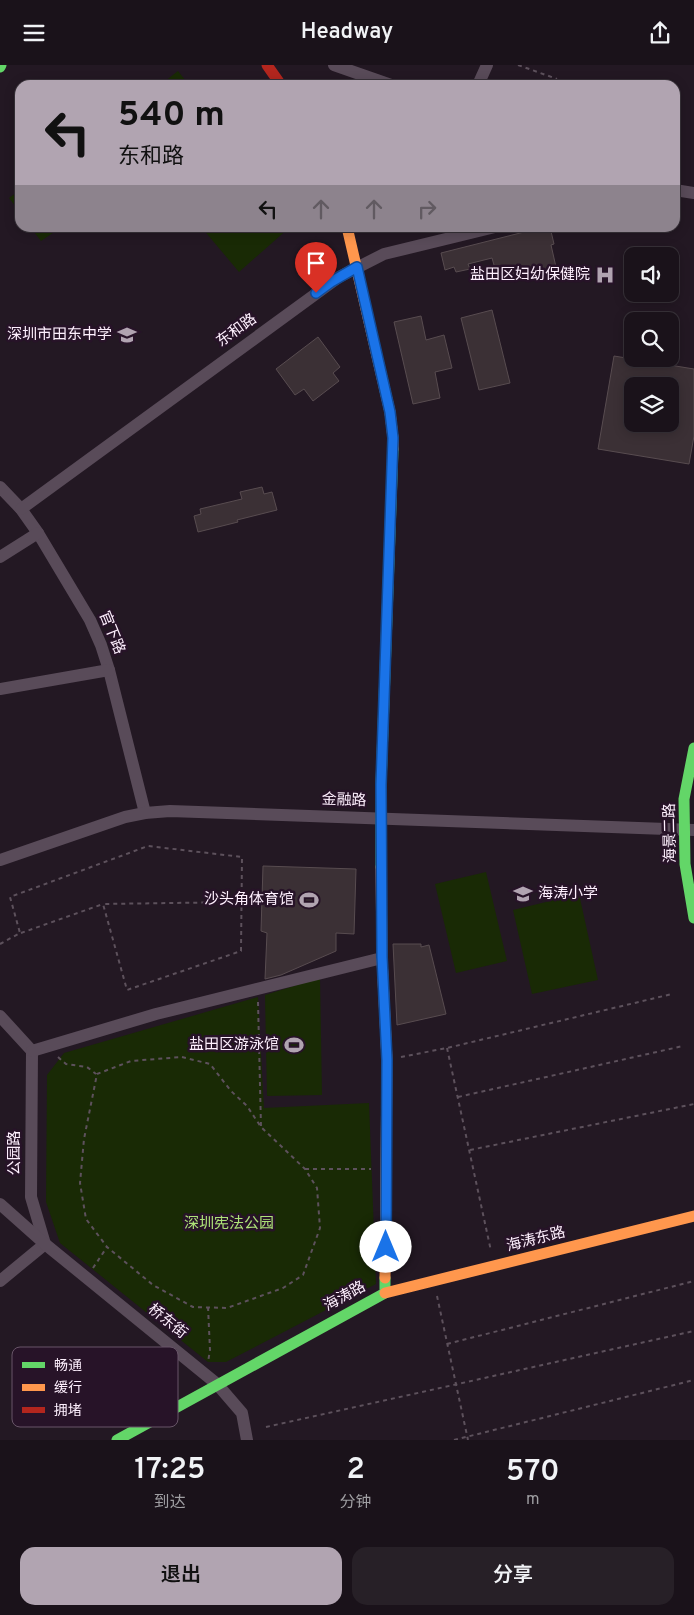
<!DOCTYPE html>
<html lang="zh">
<head>
<meta charset="utf-8">
<style>
  body { margin:0; font-family:Overpass,"Noto Sans SC",sans-serif; background:#272027; color:#f1f3f6; height:100vh; display:flex; flex-direction:column; font-size:19px; white-space:nowrap }
  * { box-sizing:border-box; margin:0 }
  p { font-size:16px; color:#9f9ea2 }
  .icon { flex:none; width:28px; height:28px; fill:none; stroke:currentColor; stroke-width:2; stroke-linecap:round; stroke-linejoin:round }
  .map { position:relative; height:1375px; overflow:hidden }
  .drawer { display:flex; flex-direction:column; background:#1a121a; flex:1 }
  .drawer>* { flex:none }
  .guide { position:absolute; left:15px; top:15px; width:665px; height:152px; border-radius:15px; box-shadow:0 2px 12px #0003,0 0 0 1px #383239; background:#b1a4b1; color:#111; overflow:hidden }
  .controls { position:absolute; left:624px; top:182px; display:grid; gap:10px }
  .controls a { display:grid; place-items:center; width:55px; height:55px; border-radius:10px; background:#1a121a; box-shadow:0 2px 12px #0003,0 0 0 1px #383239; font-size:25px }
  .pin { position:absolute; display:grid; place-items:center; width:42px; height:42px; color:#fff; margin:-51px -21px; border-radius:50% 50% 50% 0; rotate:-45deg; box-shadow:0 0 5px #0007 }
  .pin .icon { rotate:45deg }
  .me { position:absolute; width:55px; margin:-28px; rotate:0deg; stroke-linejoin:round; filter:drop-shadow(0 0 4px #0008) }
  .turn { display:flex; align-items:center; gap:18px; height:105px; padding:0 20px; font-size:22px }
  .turn .icon { width:65px; height:65px; stroke-width:2.5 }
  .turn b { display:block; font-size:35px; line-height:42px }
  .lanes { display:flex; align-items:center; height:48px; padding:0 20px; background:#0003; justify-content:center; gap:25px; direction:ltr }
  .lanes .off { opacity:.35 }
  .eta { display:flex; justify-content:space-evenly; align-items:center; height:85px; text-align:center }
  .eta b { font-size:30px; font-weight:600; line-height:35px }
  .action { display:flex; gap:10px; margin-top:auto; padding:10px 20px }
  .action a { flex:1; height:58px; border-radius:15px; background:#b1a4b1; color:#111; font-size:20px; font-weight:600; line-height:58px; text-align:center }
  .action a+a { background:#272027; color:#f1f3f6 }
  header { display:flex; justify-content:space-between; align-items:center; height:65px; padding:0 20px; background:#1a121a; font-size:22px; font-weight:600 }
  .map>svg:first-child { display:block }
  .green { fill:#192a05 }
  .building { fill:#3b3035; stroke:#584c50; fill-rule:evenodd }
  .lines { fill:none; stroke-linecap:round; stroke-linejoin:round }
  .path { stroke:#5d515c; stroke-width:2; stroke-dasharray:4 4; stroke-linecap:butt }
  .street { stroke:#594b59; stroke-width:12 }
  .fast { stroke:#63d668; stroke-width:11 }
  .slow { stroke:#ff974d; stroke-width:11 }
  .jam { stroke:#b3261e; stroke-width:11 }
  .route-casing { stroke:#114b97; stroke-width:12 }
  .route { stroke:#1a73e8; stroke-width:9 }
  .labels { text-anchor:middle; dominant-baseline:central; stroke-width:5; stroke-linejoin:round; paint-order:stroke }
  .poi-label { font-size:15px; fill:#fef0fe; stroke:#271328; text-anchor:end }
  .street-label { font-size:15px; fill:#fef0fe; stroke:#271328 }
  .park-label { font-size:15px; fill:#ade378; stroke:#271328 }
  .key { fill:#271328; stroke:#685568; stroke-width:1 }
  .key-label { font-size:14px; fill:#fef0fe }
</style>
</head>
<body>
<header><svg class="icon" aria-label="menu" viewBox="0 0 24 24"><path d="M4 6h16M4 12h16M4 18h16"/></svg>Headway<svg class="icon" aria-label="share" viewBox="0 0 24 24"><path d="M12 15V3M7 8l5-5 5 5M5 13v7h14v-7"/></svg></header>
<div class="map">
<svg width="694" height="1375" viewBox="0 0 694 1375">
  <rect width="100%" height="100%" fill="#231823"/>
  <g class="green">
    <path d="M178,6L189,20H160Z"/>
    <path d="M20,125V147L9,133Z"/>
    <path d="M31,163H60L41,176Z"/>
    <path d="M202,163H289L239,207Z"/>
    <path d="M486,807L507,896L456,908L435,819Z"/>
    <path d="M579,829L598,915L532,929L513,845Z"/>
    <path d="M320,913L322,1030L267,1031L265,930Z"/>
    <path d="M258,932L264,1043L369,1038L376,1219L226,1297H208L60,1178L46,1137L47,1010L64,988Z"/>
  </g>
  <g class="building">
    <path d="M544,162H550L554,179L551,180L556,202L525,207L498,214L492,193L468,199L470,204L456,207L454,202L445,205L441,188Z"/>
    <path d="M492,245L510,318L479,325L461,253Z"/>
    <path d="M421,251L426,275L444,270L452,303L435,307L440,333L413,339L394,257Z"/>
    <path d="M318,272L340,302L333,308L339,316L313,336L304,324L295,330L276,304Z"/>
    <path d="M614,291L694,304V371L689,399L598,384ZM632,321H670V359H632Z"/>
    <path d="M262,422L264,429L272,427L277,445L237,455L238,457L198,467L194,451L201,449L200,444L242,434L240,427Z"/>
    <path d="M263,801L356,804L354,869L336,868V886L281,910L265,914L267,868L261,866Z"/>
    <path d="M393,879H421V882L429,880L446,949L397,960Z"/>
  </g>
  <g class="lines">
    <g class="path">
      <path d="M518,0L557,14"/>
      <path d="M21,868L103,839"/>
      <path d="M0,879L20,868L10,832L148,781L242,792L241,886L127,925L103,839L241,837"/>
      <path d="M258,937L261,1062"/>
      <path d="M447,983L491,1186"/>
      <path d="M58,992L66,999L87,1002L96,1009"/>
      <path d="M182,992L210,999L231,1026L247,1041L261,1062L305,1104L317,1123L320,1163L303,1210L283,1223L227,1243L193,1242L153,1220L107,1182L86,1154L80,1118L84,1074L97,1009L131,996Z"/>
      <path d="M401,992L447,983L672,929"/>
      <path d="M458,1032L683,981"/>
      <path d="M470,1085L694,1039"/>
      <path d="M305,1104H371"/>
      <path d="M93,1203L107,1182"/>
      <path d="M437,1231L468,1375"/>
      <path d="M208,1242L210,1285L208,1297"/>
      <path d="M447,1279L694,1216"/>
      <path d="M266,1362L694,1266"/>
      <path d="M454,1375L694,1315"/>
    </g>
    <g class="street">
      <path d="M334,0L391,20"/>
      <path d="M478,20L487,0"/>
      <path d="M675,125L694,128"/>
      <path d="M0,422L21,444L38,468L90,555L101,580L109,605L145,748"/>
      <path d="M21,444L339,212L384,189L495,162"/>
      <path d="M0,492L38,468"/>
      <path d="M0,624L109,605"/>
      <path d="M0,795L125,752L145,748L170,746L694,765"/>
      <path d="M0,951L32,986L31,1132L45,1179L0,1216"/>
      <path d="M32,986L156,949L382,893"/>
      <path d="M0,1139L45,1179L217,1319L242,1348L247,1375"/>
    </g>
    <g class="fast">
      <path d="M0,2L1,0"/>
      <path d="M694,683L684,734L685,799L694,853"/>
      <path d="M381,802V720L393,384"/>
      <path d="M117,1375L385,1228V1213"/>
    </g>
    <g class="slow">
      <path d="M347,162L390,347L393,373V384"/>
      <path d="M381,802L382,893L387,995L385,1213"/>
      <path d="M385,1228L694,1151"/>
    </g>
    <path class="jam" d="M267,0L281,20"/>
  </g>
  <g class="lines">
    <g class="route-casing">
      <path id="route" d="M316,228L331,217L357,202L390,347L393,373L381,720L382,892L387,995L386,1182"/>
    </g>
    <use href="#route" class="route"/>
  </g>
  <defs>
    <g id="hospital-bare" transform="scale(1.5)"><path d="M-5-5h3v3.5h4V-5h3V5h-3V1.5h-4V5h-3Z" fill="#b1a4b1" stroke="#271328" stroke-width="2.5" paint-order="stroke"/></g>
    <g id="school-bare" transform="scale(1.5)"><path d="M0-5L7-2L0 1L-7-2ZM-4 1L0 2.5L4 1V4Q0 6-4 4Z" fill="#b1a4b1" stroke="#271328" stroke-width="2.5" paint-order="stroke"/></g>
    <g id="stadium-bare" transform="scale(1.5)"><path d="M0-5a6.5 5 0 1 0 0 10a6.5 5 0 1 0 0-10ZM-3.5-1.8h7v3.6h-7Z" fill="#b1a4b1" stroke="#271328" stroke-width="2.5" paint-order="stroke"/></g>
  </defs>
  <g fill-rule="evenodd">
    <use href="#hospital-bare" x="605" y="210"/>
    <use href="#school-bare" x="127" y="270"/>
    <use href="#school-bare" x="523" y="829"/>
    <use href="#stadium-bare" x="309" y="835"/>
    <use href="#stadium-bare" x="294" y="980"/>
  </g>
  <g class="labels">
    <g class="poi-label">
      <text x="590" y="210">盐田区妇幼保健院</text>
      <text x="112" y="270">深圳市田东中学</text>
      <text x="538" y="829" text-anchor="start">海涛小学</text>
      <text x="294" y="835">沙头角体育馆</text>
      <text x="279" y="980">盐田区游泳馆</text>
    </g>
    <g class="street-label">
      <text transform="translate(237 266) rotate(-36)">东和路</text>
      <text transform="translate(111 568) rotate(68)">官下路</text>
      <text transform="translate(344 736) rotate(2)">金融路</text>
      <text transform="translate(671 768) rotate(-91)">海景二路</text>
      <text transform="translate(15 1088) rotate(-90)">公园路</text>
      <text transform="translate(536 1175) rotate(-14)">海涛东路</text>
      <text transform="translate(345 1232) rotate(-29)">海涛路</text>
      <text transform="translate(167 1257) rotate(39)">桥东街</text>
    </g>
    <g class="park-label">
      <text x="229" y="1159">深圳宪法公园</text>
    </g>
  </g>
  <rect x="12" y="1282" width="166" height="80" rx="8" class="key"/>
  <rect x="22" y="1297" width="23" height="6" fill="#63d668"/>
  <rect x="22" y="1319" width="23" height="7" fill="#ff974d"/>
  <rect x="22" y="1342" width="23" height="6" fill="#b3261e"/>
  <g class="key-label">
    <text x="54" y="1305">畅通</text>
    <text x="54" y="1327">缓行</text>
    <text x="54" y="1350">拥堵</text>
  </g>
</svg>
<div class="controls">
<a><svg class="icon" aria-label="sound" viewBox="0 0 24 24"><path d="M4 9h4l5-4v14l-5-4H4zM17 9q2 3 0 6"/></svg></a>
<a><svg class="icon" aria-label="search" viewBox="0 0 24 24"><circle cx="10" cy="10" r="6"/><path d="M15 15l6 6"/></svg></a>
<a><svg class="icon" aria-label="layers" viewBox="0 0 24 24"><path d="M12 4l9 5-9 5-9-5zM3 14l9 5 9-5"/></svg></a>
</div>
<div class="pin" style="left:316px;top:228px;background:#d93025"><svg class="icon" aria-label="arrive" viewBox="0 0 24 24"><path d="M6 21V4h12l-3 4 3 4H6"/></svg></div>
<svg class="me" style="left:386px;top:1182px" viewBox="-20 -20 40 40"><circle r="19" fill="#fff"/><path d="M0-13L10 11 0 6-10 11z" fill="#1a73e8"/></svg>
<div class="guide">
<div class="turn"><svg class="icon" aria-label="left" viewBox="0 0 24 24"><path d="M17 20v-9H6M10 6l-5 5 5 5"/></svg><div><b>540 m</b>东和路</div></div>
<div class="lanes"><svg class="icon" aria-label="left" viewBox="0 0 24 24"><path d="M17 20v-9H6M10 6l-5 5 5 5"/></svg><svg class="icon off" aria-label="ahead" viewBox="0 0 24 24"><path d="M12 20V5M6 11l6-6 6 6"/></svg><svg class="icon off" aria-label="ahead" viewBox="0 0 24 24"><path d="M12 20V5M6 11l6-6 6 6"/></svg><svg class="icon off" aria-label="right" viewBox="0 0 24 24"><path d="M7 20v-9h11M14 6l5 5-5 5"/></svg></div>
</div>
</div>
<section class="drawer">
<div class="eta">
<div><b>17:25</b><p>到达</p></div>
<div><b>2</b><p>分钟</p></div>
<div><b>570</b><p>m</p></div>
</div>
<div class="action"><a>退出</a><a>分享</a></div>
</section>
</body>
</html>
